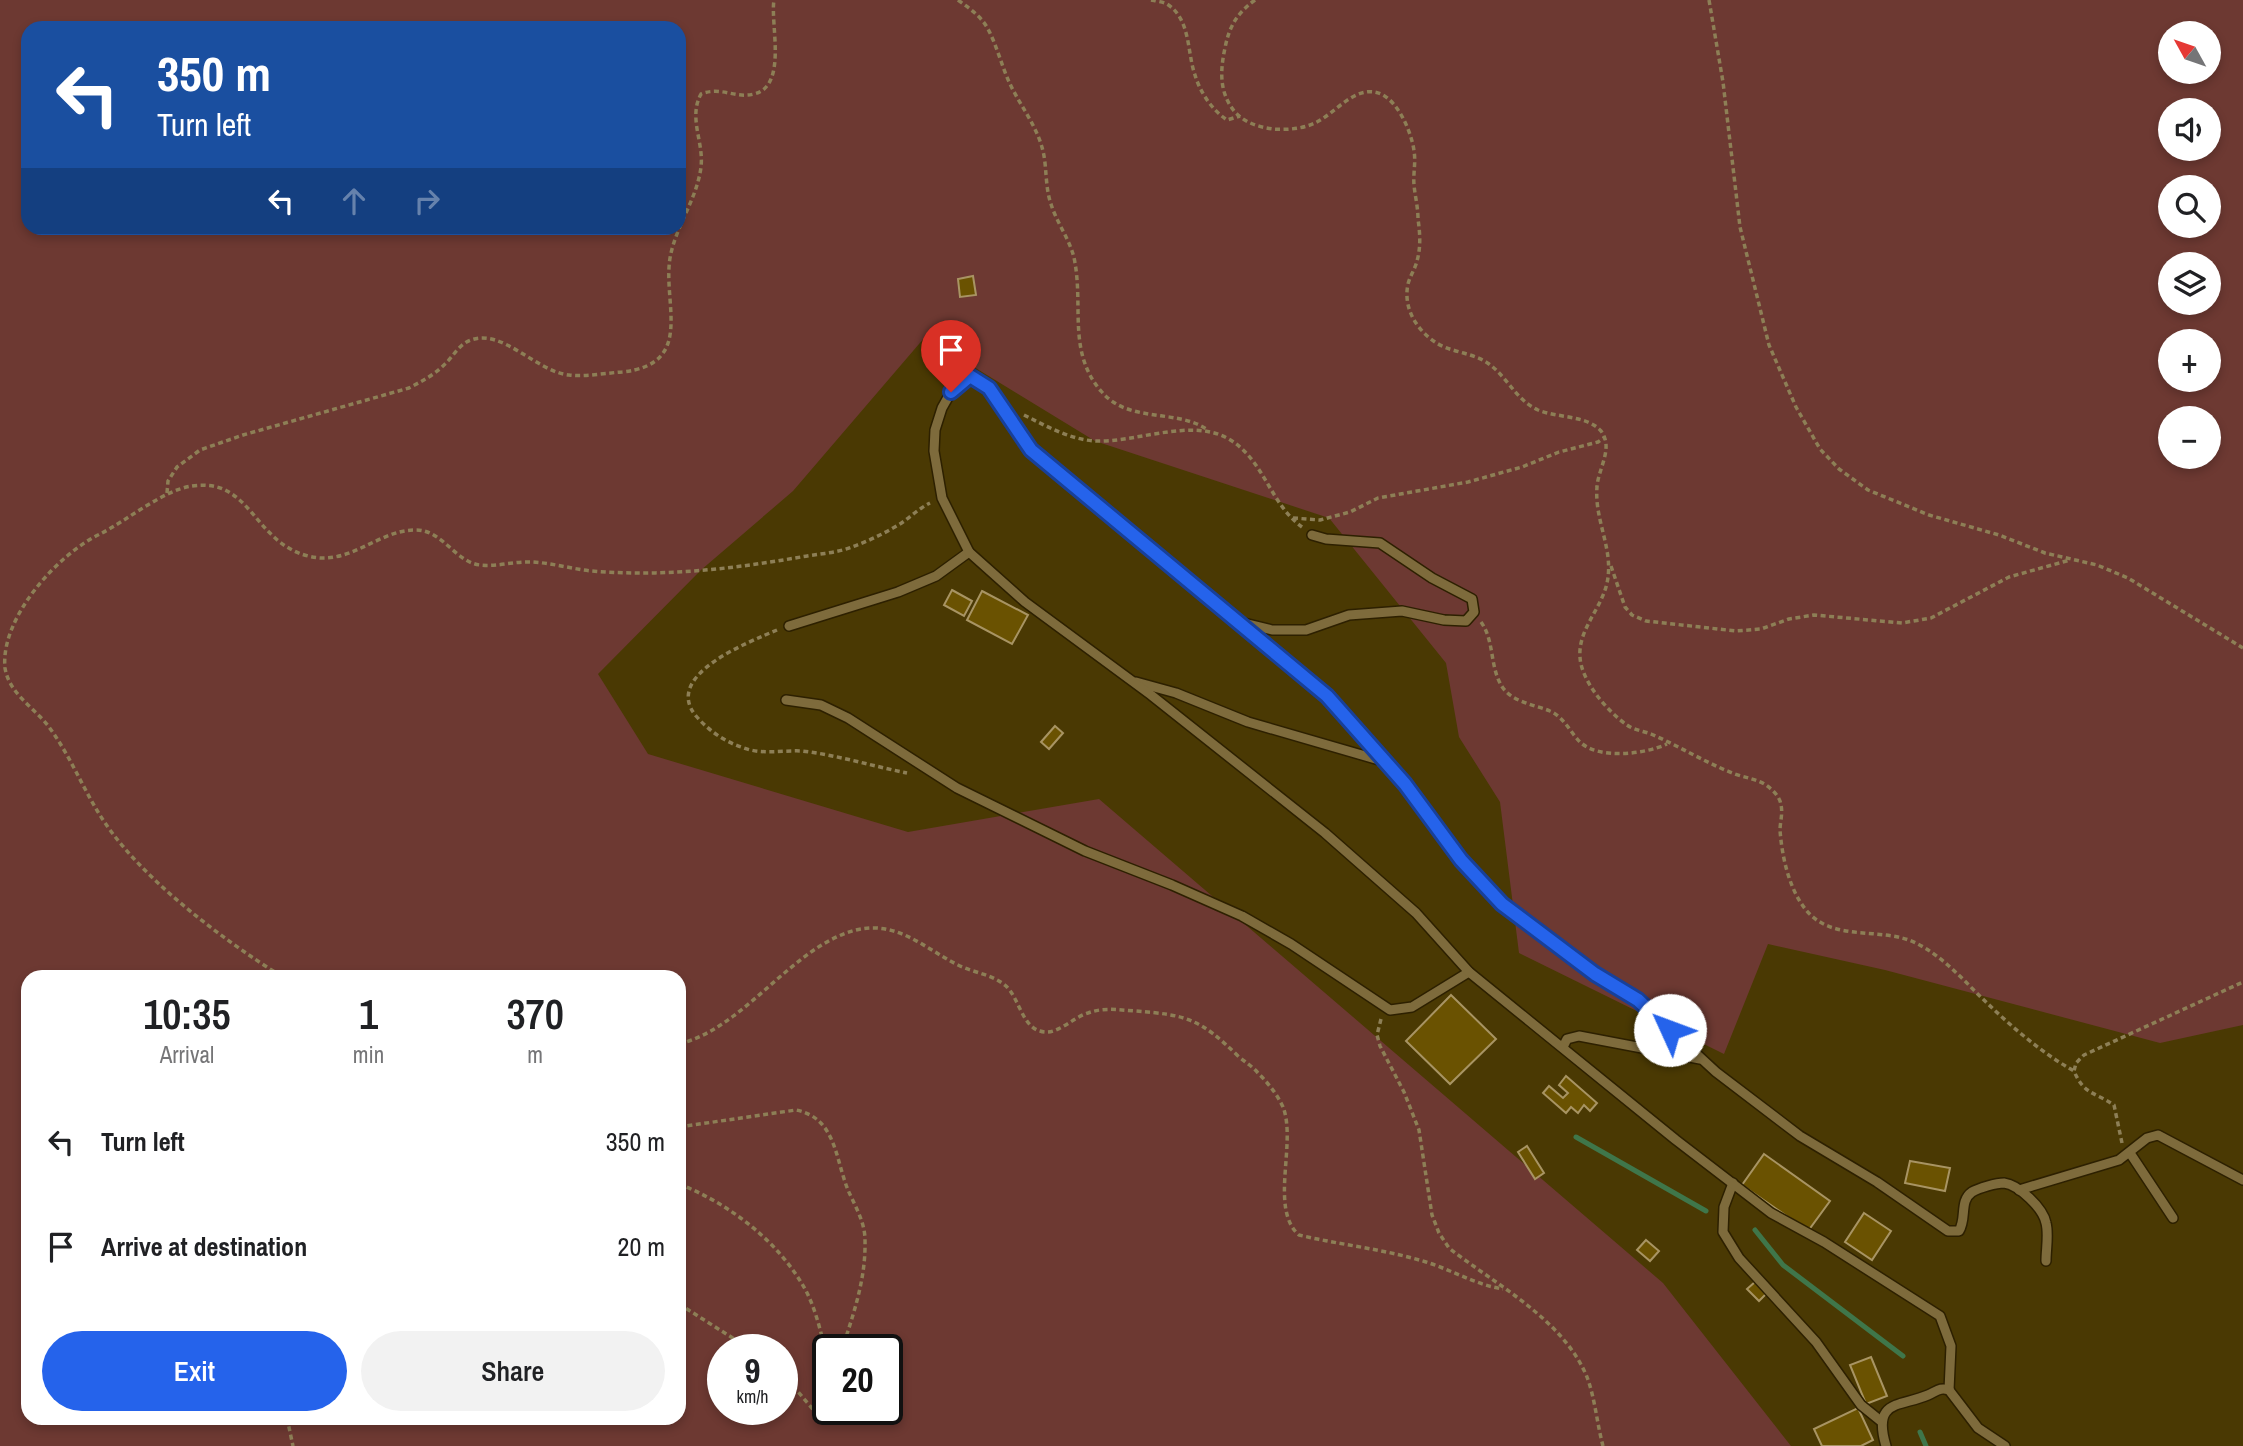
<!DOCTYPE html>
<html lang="en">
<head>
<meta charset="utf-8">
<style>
  body { margin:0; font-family:"Archivo Narrow",sans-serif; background:#f2f2f2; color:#202124; height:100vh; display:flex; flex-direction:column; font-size:26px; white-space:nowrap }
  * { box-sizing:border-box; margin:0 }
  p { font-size:23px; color:#757577 }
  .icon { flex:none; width:38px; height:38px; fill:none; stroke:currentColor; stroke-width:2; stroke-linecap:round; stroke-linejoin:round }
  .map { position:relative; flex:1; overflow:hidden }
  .details { position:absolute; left:21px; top:970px; width:665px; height:455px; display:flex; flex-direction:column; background:#fff; border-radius:21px; box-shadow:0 4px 10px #0003 }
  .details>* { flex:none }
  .hud { position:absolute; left:21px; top:21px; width:665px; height:214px; border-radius:21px; box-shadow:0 4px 10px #0003; background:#1a4fa0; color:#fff; overflow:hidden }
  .needle { width:46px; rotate:310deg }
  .buttons { position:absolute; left:2158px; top:21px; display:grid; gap:14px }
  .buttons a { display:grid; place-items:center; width:63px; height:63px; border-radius:50%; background:#fff; box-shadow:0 4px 10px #0003; font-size:35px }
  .speed { position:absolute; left:707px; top:1334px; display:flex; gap:14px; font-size:35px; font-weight:700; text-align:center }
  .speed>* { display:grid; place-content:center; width:91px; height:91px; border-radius:50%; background:#fff; box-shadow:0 4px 10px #0003; line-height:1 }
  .speed small { font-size:18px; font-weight:400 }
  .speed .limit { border:4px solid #111; border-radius:10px; background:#fff; color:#111 }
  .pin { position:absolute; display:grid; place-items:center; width:60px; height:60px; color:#fff; margin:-72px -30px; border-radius:50% 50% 50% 0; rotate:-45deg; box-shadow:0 0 7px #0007 }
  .pin .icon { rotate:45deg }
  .me { position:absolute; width:77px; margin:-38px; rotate:313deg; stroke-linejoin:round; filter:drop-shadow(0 0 5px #0008) }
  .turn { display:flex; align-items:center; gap:24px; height:147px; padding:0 21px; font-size:32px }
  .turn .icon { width:91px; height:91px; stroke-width:2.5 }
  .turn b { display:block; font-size:49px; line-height:60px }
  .lanes { display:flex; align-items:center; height:66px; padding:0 21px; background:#0003; justify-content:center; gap:35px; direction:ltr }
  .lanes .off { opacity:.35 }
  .eta { display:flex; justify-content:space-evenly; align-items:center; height:119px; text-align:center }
  .eta b { font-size:42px; font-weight:600; line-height:49px }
  .cta { display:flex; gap:14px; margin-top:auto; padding:14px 21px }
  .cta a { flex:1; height:80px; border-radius:42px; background:#2563eb; color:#fff; font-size:28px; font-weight:600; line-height:80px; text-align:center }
  .cta a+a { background:#f2f2f2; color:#202124 }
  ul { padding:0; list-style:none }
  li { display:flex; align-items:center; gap:21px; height:105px; padding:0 21px }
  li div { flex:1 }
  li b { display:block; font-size:26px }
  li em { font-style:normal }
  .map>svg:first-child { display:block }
  .green { fill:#6d3932; fill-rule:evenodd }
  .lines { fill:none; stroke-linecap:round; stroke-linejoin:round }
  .stream { stroke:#3f764a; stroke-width:5 }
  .building { fill:#6a5201; stroke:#a89463; stroke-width:2 }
  .service-casing { stroke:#2d2000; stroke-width:12 }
  .path { stroke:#8d7f56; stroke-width:3.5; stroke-dasharray:5 3.5; stroke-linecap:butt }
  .service { stroke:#7e6b3c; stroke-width:9 }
  .route-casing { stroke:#184099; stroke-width:18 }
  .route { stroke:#2563eb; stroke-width:12 }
</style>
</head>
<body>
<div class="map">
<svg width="2243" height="1446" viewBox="0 0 2243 1446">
  <rect width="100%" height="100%" fill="#4a3903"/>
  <path class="green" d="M0,0H2243V1025L2160,1043L1885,970L1768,944L1724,1054L1519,953L1500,802L1459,737L1446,663L1329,518L1095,441L925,337L793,491L701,570L598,674L648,754L908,832L1099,799L1663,1283L1791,1446H0ZM28,28H679V228H28ZM2170,33H2208V72H2170ZM2170,110H2208V149H2170ZM2170,187H2208V226H2170ZM2170,264H2208V303H2170ZM2170,341H2208V380H2170ZM2170,418H2208V457H2170ZM28,976H679V1418H28ZM723,1349H782V1409H723ZM828,1349H887V1409H828Z"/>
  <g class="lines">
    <g class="stream">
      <path d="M1576,1137L1706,1211"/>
      <path d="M1755,1230L1783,1265L1903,1356"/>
      <path d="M1920,1432L1926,1446"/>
    </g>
  </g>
  <g class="building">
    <path d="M973,276L976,295L960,297L958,279Z"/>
    <path d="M952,590L972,601L964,616L944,605Z"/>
    <path d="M982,591L1028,615L1012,644L967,620Z"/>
    <path d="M1055,726L1063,733L1049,749L1041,742Z"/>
    <path d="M1451,995L1496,1039L1450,1084L1406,1041Z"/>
    <path d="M1566,1076L1597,1103L1590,1111L1584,1105L1578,1113L1571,1107L1566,1113L1543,1093L1549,1086L1563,1098L1568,1093L1559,1085Z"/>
    <path d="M1527,1146L1544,1173L1535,1179L1518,1152Z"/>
    <path d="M1764,1154L1830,1201L1808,1231L1742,1185Z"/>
    <path d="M1910,1161L1950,1168L1945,1191L1905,1183Z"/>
    <path d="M1864,1213L1891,1231L1872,1260L1845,1242Z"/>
    <path d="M1646,1240L1659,1251L1650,1261L1637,1250Z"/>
    <path d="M1755,1282L1766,1294L1759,1301L1747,1289Z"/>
    <path d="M1871,1357L1887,1396L1866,1404L1850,1365Z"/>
    <path d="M1858,1408L1873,1440L1861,1446H1822L1814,1429Z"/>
  </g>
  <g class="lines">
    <g class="service-casing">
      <g id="service">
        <path d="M1244,623L1272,630H1306L1349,615L1402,611L1444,620L1466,621L1474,612L1472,599L1432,578L1380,543L1326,539L1312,535"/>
        <path d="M789,626L898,592L936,576L969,552"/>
        <path d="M1136,682L1176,693L1248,722L1386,762"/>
        <path d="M786,700L821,705L848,718L957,788L1085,851L1172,885L1242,916L1291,944L1390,1010L1412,1007L1469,972"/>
        <path d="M1563,1047L1567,1039L1579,1036L1700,1059"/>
        <path d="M2130,1153L2173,1218"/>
        <path d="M1733,1183L1724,1207L1723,1232L1739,1258L1816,1342L1861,1405L1882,1422"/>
        <path d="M2019,1190L2119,1160L2147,1138L2158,1135L2243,1180"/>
        <path d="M1949,1390L1951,1346L1940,1316L1824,1242L1771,1213L1676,1140L1469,972L1416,913L1325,833L1151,695L1025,602L969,552L942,498L934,451L935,430L942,408L951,392L970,376L989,388L1032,450L1327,696L1405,784L1461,860L1502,904L1595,974L1638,1000L1716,1072L1800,1136L1877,1182L1948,1231H1959C1967,1218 1959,1201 1972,1192C1979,1188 1996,1183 2004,1183C2019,1185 2043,1208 2046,1223C2049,1234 2046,1249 2046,1261"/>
        <path d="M1949,1390L1978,1428L2005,1446"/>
        <path d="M1886,1446C1872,1399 1900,1407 1928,1395C1937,1391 1940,1387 1949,1390"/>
      </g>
    </g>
    <g class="path">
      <path d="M958,0C970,9 981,16 988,29C997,46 1002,67 1010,84C1021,107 1037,126 1043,151C1047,168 1045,187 1051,204C1057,224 1072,242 1075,263C1083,308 1068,353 1101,391C1128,424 1176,408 1208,430"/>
      <path d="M1151,0C1156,1 1163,2 1167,4C1191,19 1187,53 1195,75C1200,92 1212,110 1227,120L1240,116"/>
      <path d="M1255,0C1237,13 1229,27 1225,48C1220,71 1219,93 1235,112C1245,123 1259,127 1273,129C1287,130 1302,129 1315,123C1335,114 1356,83 1381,94C1399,102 1412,134 1414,151C1416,162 1413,174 1414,185C1415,196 1418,207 1418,219C1420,233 1421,247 1417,261C1415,269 1410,276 1408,284C1403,308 1416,329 1435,342C1451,353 1473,352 1489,364C1508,378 1516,400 1538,410C1557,418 1587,415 1601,431C1614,448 1598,469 1597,487C1594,522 1616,552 1606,587C1599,611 1578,631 1580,657C1581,681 1608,712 1627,725C1634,730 1643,731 1651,734C1679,746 1706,763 1735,774C1746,778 1757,779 1766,785C1773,790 1780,797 1781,805C1783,813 1780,823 1780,830C1782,857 1789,889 1806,910C1833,943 1881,926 1916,943C1944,957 1965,982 1987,1003C2013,1028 2042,1053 2074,1071"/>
      <path d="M1709,0L1723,82L1740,227L1769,345L1796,407L1820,449L1839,469L1868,490L1929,515L1999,535L2045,553L2097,565L2128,578L2243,648"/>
      <path d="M1024,415C1046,426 1069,439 1094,441C1135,443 1190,418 1227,438C1264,458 1269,503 1302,527"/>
      <path d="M167,493L168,481L177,467L200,450L243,435L409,388C422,381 434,375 444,365C453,357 459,344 471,340C502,328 537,372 569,375C586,377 605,373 622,372C698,364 660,300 671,253C678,223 697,198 701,167C704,142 688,118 701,94C722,86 735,99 754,94C788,86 770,24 774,0"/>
      <path d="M1293,518L1320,520L1350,512L1378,498L1468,482L1522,467L1559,452L1598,442L1605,437"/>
      <path d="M1611,566L1625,607L1632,615L1646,621L1736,631L1761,629L1789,619L1814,615L1902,623L1931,618L2009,577L2070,560"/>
      <path d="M1481,622C1494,640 1490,664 1500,683C1509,702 1533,704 1550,711C1564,717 1570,732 1580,742C1599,760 1646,754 1667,744"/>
      <path d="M777,630C749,642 662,675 696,716C709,731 725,742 744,748C763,755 782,750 802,751C837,755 872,766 907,773"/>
      <path d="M281,976C219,937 136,875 98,812C81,784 69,754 49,727C35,708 9,694 5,668C0,618 58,554 100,534C128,520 163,490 192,486C251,477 253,542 308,556C349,567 378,530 415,530C442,529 455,562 480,565C497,567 515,561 532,562C552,563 572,569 592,571C662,577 732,569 801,557C817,554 837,553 852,547C866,542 881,535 893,528C907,521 916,510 930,503"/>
      <path d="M1381,1019L1377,1035L1380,1046L1404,1092L1419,1130L1432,1215L1439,1233L1449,1248C1496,1285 1563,1319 1587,1377C1595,1398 1597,1424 1603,1446"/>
      <path d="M679,1044C745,1028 792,946 856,930C897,920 924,948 958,965C974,973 992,974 1006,986C1019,998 1022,1026 1040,1031C1056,1037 1073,1017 1088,1013C1104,1007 1119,1010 1135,1011C1188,1015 1200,1019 1238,1056C1245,1062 1252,1066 1258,1073C1268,1083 1277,1094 1283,1107C1297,1143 1269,1209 1299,1235C1341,1245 1384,1249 1426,1262C1452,1270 1476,1285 1503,1289"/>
      <path d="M679,1127L796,1110C836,1118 835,1158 848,1190C855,1206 865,1222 865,1240C866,1278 854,1313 842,1349"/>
      <path d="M2122,1143L2114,1105C2095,1092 2084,1095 2074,1071L2076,1063L2084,1055L2243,982"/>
      <path d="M679,1184C730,1204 778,1241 805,1289C817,1311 822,1338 828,1361"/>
      <path d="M679,1304L750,1349"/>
      <path d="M782,1373L816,1413L822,1414L829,1409"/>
      <path d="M287,1418L293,1446"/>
    </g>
    <use href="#service" class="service"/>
  </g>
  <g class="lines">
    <g class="route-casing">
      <path id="route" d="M951,392L970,376L989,388L1031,450L1327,696L1405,784L1461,860L1502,904L1595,974L1638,1000L1670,1030"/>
    </g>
    <use href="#route" class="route"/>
  </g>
</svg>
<div class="buttons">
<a><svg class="needle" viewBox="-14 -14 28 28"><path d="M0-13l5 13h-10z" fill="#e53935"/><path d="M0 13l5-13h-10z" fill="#757577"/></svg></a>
<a><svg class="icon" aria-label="sound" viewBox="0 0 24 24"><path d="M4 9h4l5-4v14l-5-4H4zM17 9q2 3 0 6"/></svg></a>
<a><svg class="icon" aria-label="search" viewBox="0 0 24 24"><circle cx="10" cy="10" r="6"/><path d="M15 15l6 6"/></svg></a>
<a><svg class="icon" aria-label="layers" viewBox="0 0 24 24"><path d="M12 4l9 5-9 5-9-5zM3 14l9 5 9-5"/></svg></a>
<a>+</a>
<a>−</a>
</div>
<div class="speed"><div>9<small>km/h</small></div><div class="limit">20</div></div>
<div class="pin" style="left:951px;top:392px;background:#d93025"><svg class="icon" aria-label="arrive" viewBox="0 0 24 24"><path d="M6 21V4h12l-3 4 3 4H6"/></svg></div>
<svg class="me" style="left:1670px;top:1030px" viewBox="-20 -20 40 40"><circle r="19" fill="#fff"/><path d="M0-13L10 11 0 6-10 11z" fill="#2563eb"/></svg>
<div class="hud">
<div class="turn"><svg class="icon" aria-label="left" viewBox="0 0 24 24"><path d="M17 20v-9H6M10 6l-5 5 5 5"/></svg><div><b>350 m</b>Turn left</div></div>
<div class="lanes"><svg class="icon" aria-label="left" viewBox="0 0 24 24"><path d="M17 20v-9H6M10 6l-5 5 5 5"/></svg><svg class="icon off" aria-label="ahead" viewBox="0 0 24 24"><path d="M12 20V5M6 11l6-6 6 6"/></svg><svg class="icon off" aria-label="right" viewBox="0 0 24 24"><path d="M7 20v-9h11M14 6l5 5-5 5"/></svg></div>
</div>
<section class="details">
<div class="eta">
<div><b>10:35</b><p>Arrival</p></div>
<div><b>1</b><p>min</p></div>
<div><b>370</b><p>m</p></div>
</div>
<ul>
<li><svg class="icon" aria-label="left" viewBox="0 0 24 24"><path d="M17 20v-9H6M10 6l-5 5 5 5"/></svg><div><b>Turn left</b></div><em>350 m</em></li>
<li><svg class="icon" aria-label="arrive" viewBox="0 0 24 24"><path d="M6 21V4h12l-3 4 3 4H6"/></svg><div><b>Arrive at destination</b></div><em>20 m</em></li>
</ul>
<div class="cta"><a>Exit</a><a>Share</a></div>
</section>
</div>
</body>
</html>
